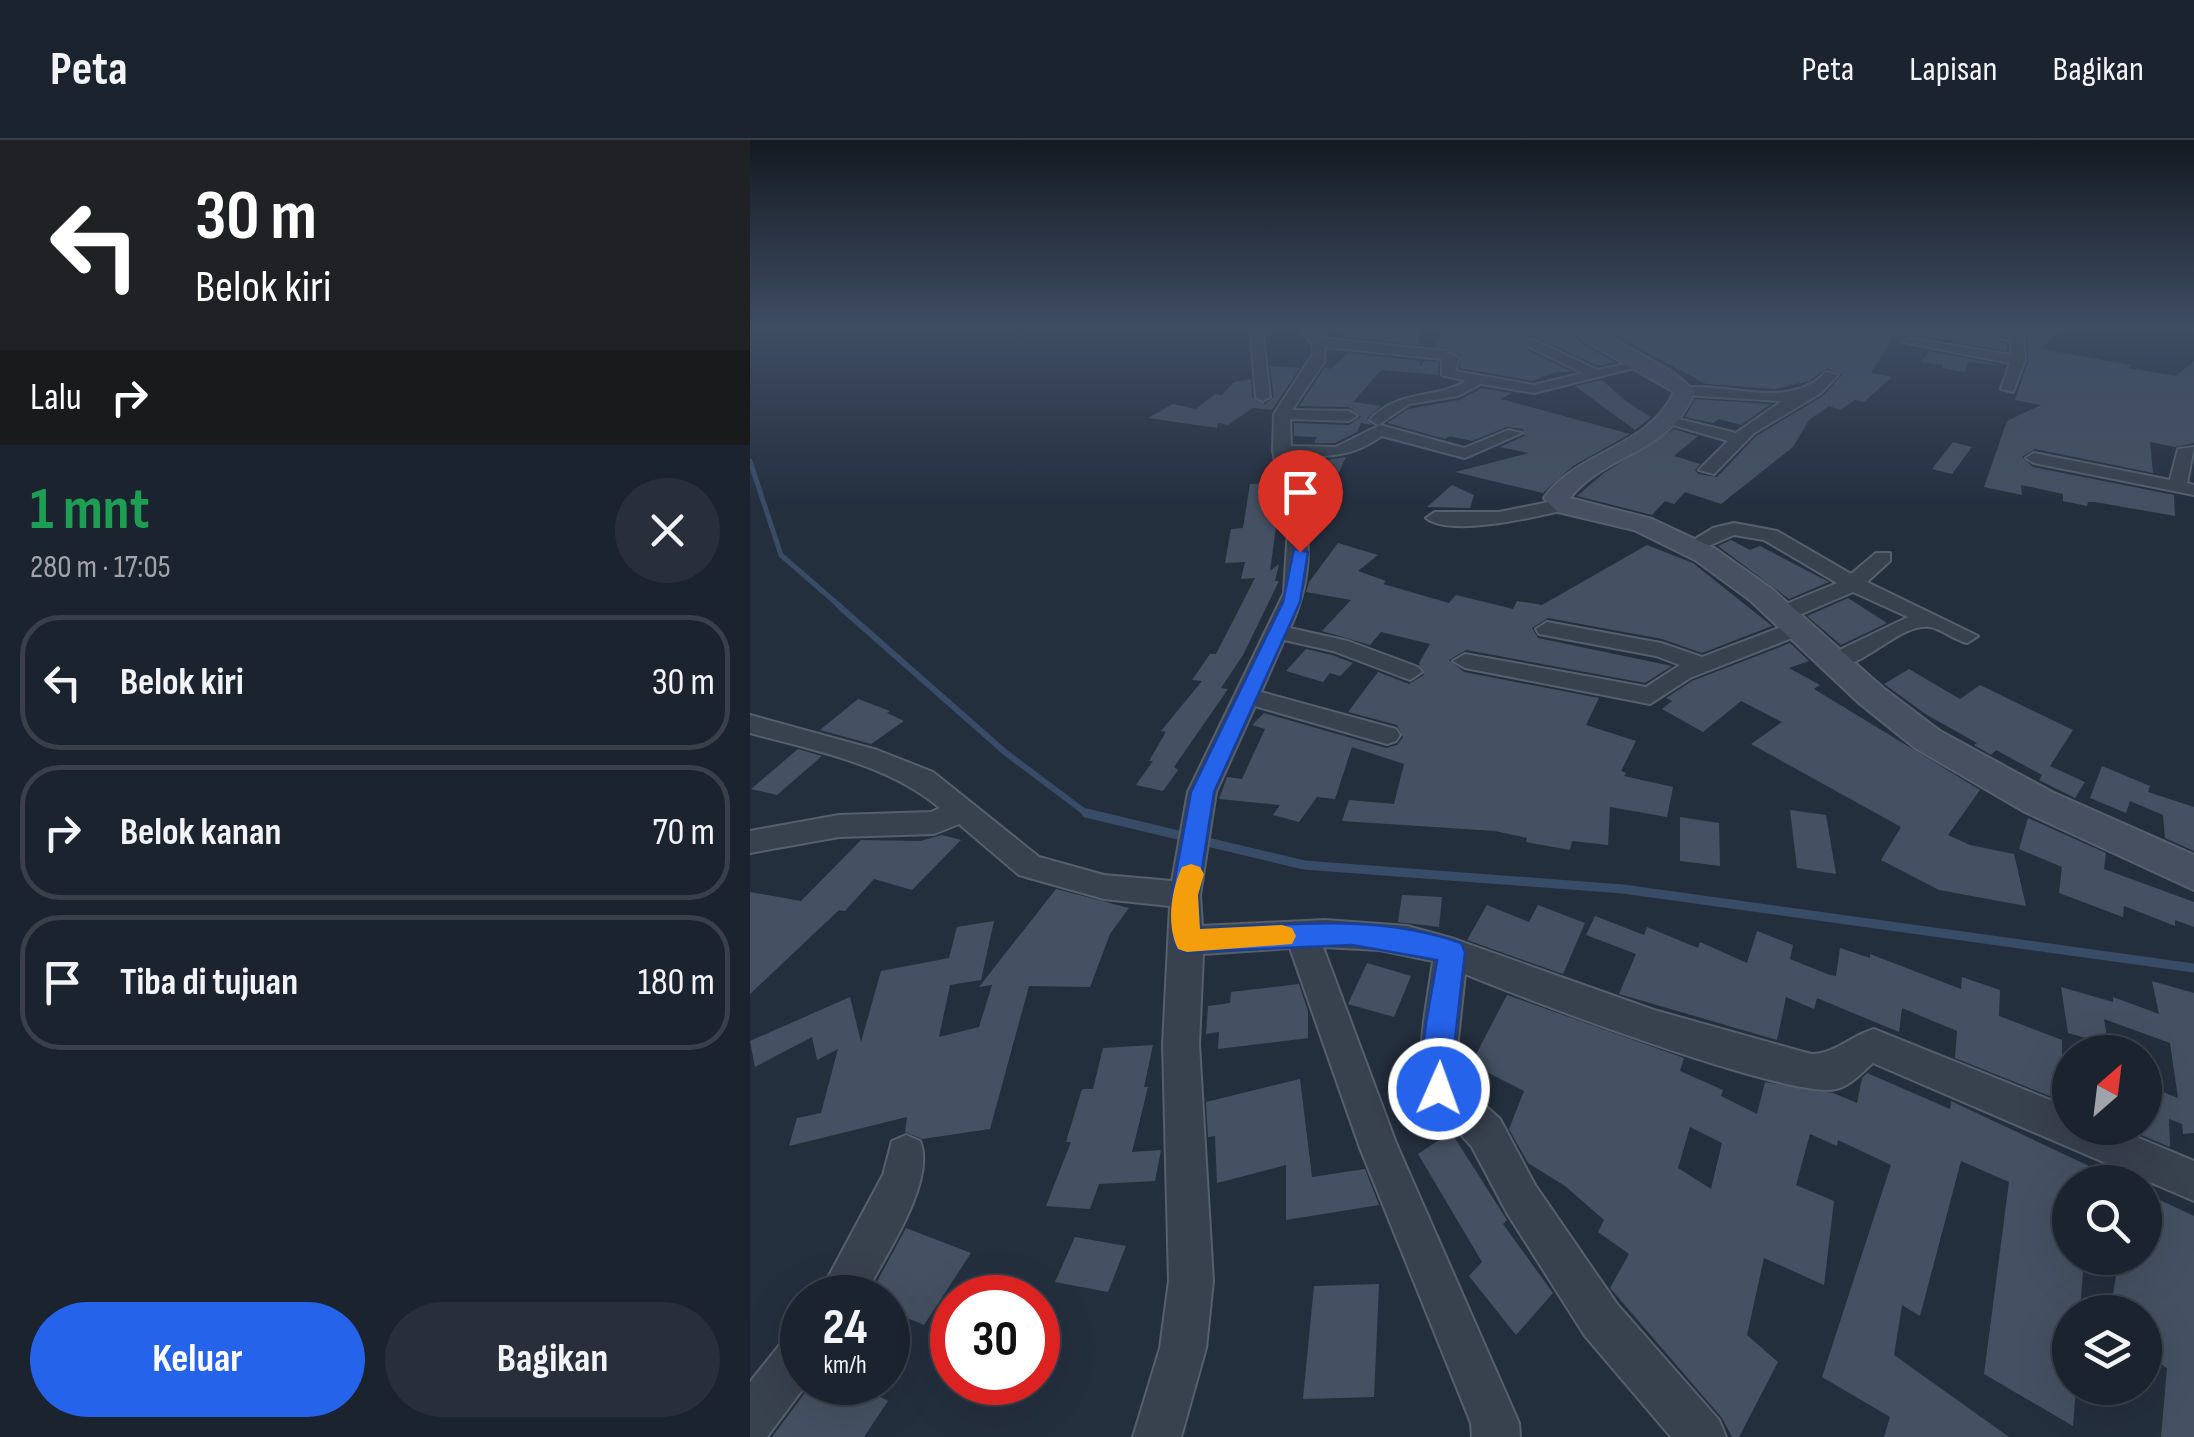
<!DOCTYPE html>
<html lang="id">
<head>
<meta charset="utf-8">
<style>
  body { margin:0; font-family:"Sofia Sans Condensed",sans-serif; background:#282f3a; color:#f1f3f6; height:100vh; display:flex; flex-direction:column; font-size:38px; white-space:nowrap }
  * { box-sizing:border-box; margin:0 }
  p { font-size:32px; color:#a0a4aa }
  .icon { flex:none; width:55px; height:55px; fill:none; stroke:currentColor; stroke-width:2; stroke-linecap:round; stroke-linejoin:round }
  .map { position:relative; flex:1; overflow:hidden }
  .sheet { display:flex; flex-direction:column; background:#1b232e; width:750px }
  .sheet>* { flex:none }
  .guide { background:#202124; color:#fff; overflow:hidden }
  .needle { width:65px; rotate:28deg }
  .fabs { position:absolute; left:1302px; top:895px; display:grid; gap:20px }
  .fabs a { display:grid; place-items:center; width:110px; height:110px; border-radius:50%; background:#1b232e; box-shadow:0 10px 40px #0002,0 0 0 2px #39404a; font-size:50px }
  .speed { position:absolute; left:30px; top:1135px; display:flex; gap:20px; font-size:50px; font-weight:700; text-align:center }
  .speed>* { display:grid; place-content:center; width:130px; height:130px; border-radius:50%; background:#1b232e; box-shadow:0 10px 40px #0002,0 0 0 2px #39404a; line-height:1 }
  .speed small { font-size:25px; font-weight:400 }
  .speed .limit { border:15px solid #d22; background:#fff; color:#111 }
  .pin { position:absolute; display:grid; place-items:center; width:85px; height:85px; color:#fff; margin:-102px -42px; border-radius:50% 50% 50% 0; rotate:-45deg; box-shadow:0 0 10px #0007 }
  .pin .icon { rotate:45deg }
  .me { position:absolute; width:110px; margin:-55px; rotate:2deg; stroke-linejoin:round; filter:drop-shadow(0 0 8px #0008) }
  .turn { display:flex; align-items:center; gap:35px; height:210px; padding:0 30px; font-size:45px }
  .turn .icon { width:130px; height:130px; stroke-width:2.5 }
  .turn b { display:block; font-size:70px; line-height:85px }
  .then { display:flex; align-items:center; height:95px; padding:0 30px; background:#0003; gap:20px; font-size:38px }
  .round { display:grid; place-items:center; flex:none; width:105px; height:105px; border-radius:52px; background:#282f3a }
  .summary { display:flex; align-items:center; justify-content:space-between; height:170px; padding:0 30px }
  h1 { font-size:60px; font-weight:700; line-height:75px; color:#1e9e55 }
  .cta { display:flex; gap:20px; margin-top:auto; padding:20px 30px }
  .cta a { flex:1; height:115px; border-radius:60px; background:#2563eb; color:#fff; font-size:40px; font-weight:700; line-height:115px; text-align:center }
  .cta a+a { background:#282f3a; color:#f1f3f6 }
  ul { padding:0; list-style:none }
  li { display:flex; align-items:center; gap:30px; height:135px; margin:0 20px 15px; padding:0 10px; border:5px solid #39404a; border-radius:40px }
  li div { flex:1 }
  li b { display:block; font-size:38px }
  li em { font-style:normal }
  header { display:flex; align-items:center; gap:60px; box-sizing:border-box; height:140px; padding:0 50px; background:#1b232e; border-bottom:2px solid #39404a }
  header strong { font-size:48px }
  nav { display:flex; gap:55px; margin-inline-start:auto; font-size:35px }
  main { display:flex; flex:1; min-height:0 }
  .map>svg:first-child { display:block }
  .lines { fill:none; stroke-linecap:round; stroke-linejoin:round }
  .stream-far2 { stroke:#394c67; stroke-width:5 }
  .stream-far1 { stroke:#394c67; stroke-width:6 }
  .stream { stroke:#394c67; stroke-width:9 }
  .building { fill:#455162; fill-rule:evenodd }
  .street-casing { stroke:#565f6c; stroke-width:4 }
  .secondary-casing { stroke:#565f6c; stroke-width:4 }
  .street { fill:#38414e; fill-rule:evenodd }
  .secondary { fill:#465061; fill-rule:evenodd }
  .route { fill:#2563eb; stroke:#184099; stroke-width:2.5 }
  .slow { fill:#f59e0b }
</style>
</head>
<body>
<header>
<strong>Peta</strong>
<nav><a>Peta</a><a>Lapisan</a><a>Bagikan</a></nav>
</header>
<main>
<section class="sheet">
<div class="guide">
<div class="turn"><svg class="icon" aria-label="left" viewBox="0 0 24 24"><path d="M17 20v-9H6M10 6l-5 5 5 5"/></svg><div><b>30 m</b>Belok kiri</div></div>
<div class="then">Lalu<svg class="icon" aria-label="right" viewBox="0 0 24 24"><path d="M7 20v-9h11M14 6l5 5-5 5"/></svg></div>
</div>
<div class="summary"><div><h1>1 mnt</h1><p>280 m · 17:05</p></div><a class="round"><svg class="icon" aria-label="close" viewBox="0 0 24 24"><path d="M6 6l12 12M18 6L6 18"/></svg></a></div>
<ul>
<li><svg class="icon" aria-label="left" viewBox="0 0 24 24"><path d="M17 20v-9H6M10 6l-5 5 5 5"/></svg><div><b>Belok kiri</b></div><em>30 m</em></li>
<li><svg class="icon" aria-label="right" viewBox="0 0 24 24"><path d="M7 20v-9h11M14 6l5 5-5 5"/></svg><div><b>Belok kanan</b></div><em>70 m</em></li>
<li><svg class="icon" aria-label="arrive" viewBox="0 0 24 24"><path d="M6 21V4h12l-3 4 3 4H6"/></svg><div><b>Tiba di tujuan</b></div><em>180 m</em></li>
</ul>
<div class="cta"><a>Keluar</a><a>Bagikan</a></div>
</section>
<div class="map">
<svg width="1444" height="1297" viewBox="0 0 1444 1297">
  <rect width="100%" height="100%" fill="#242f3e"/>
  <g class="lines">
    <path class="stream-far2" d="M0,321L31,415L92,468"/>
    <path class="stream-far1" d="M89,466L256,613L336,673L347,676"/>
    <path class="stream" d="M336,673L554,725L873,749L1444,828"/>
  </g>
  <g class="building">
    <path d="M591,187H669V205L594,197Z"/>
    <path d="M696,187H817L833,204L865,222L848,226L781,195L774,198L775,209L822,232H806L783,241L710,228L711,215L684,206Z"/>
    <path d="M849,187H1204L1257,204V211L1160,194L1142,199L1121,233L1142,237L1114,262L1105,260L1090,270L1079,266L1059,280L1043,307L971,364L935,352L924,364L915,361L902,375L827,356L854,333L924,289L948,296L924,316L950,324L945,330L948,334L967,337L1006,296L1073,256L1092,235L1077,228L1059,241L1026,249L956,244Z"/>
    <path d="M1286,187H1313L1290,209L1382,225L1378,228L1426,236L1444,221V303L1425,307L1400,302L1403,333L1285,309L1272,317L1283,327L1424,355L1425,376L1345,362H1338L1337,366L1313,361V354L1271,345L1272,355L1234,347L1257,281L1291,265L1265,260L1278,221V199Z"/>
    <path d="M1179,211L1255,226L1218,222L1215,232L1192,228L1193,225L1171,222Z"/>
    <path d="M598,213L670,221V227L674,221L688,222V235L631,230L603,262L631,266L617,278L621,285L611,283L607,292L585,303H564L567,297L544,296V283L599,285L611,277L599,267L549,266L575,227L581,229Z"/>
    <path d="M520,226L550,228L522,270L503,268L478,285L468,283L467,288L398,278L423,264L446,269L465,254L472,255L484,242L501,239L502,257L515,264L524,257Z"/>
    <path d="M852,240L876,261L901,277L885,290L825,246Z"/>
    <path d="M732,248L762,253L751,259L880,294L823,326L793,353L705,332L779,313L750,307L774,296L773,289L757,287L722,301L700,296L695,299L637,283L658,269L709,260Z"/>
    <path d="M945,259L1021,264L991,285L969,279L963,283L935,277Z"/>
    <path d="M1203,302L1222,307L1202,334L1182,329Z"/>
    <path d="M596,317L587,336L579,342L553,336L575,320Z"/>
    <path d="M525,343L526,387L520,431L529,424L525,441H529L493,515L471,548L478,549L424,627L428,630L413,651L386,645L403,621H399L416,592L411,591L452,541L442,540L460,514H466L505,438L491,439L495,422L475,423L481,389L493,388L500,344Z"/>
    <path d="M702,345L724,355L720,368L677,367Z"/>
    <path d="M981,400L1000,410L1010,406L1079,442L1039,459L968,406Z"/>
    <path d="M588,403L628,415L608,431L636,441L633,444L699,463L706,455L763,469L767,461L792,465L897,405L943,423L1022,486L952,513L912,499L798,478L782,488L788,498L922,526L895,543L716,510L699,520L714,532L849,558L836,585L886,601L871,631L876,633L874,636L923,647L917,677L860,667L858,705L822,701L820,710L776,702L777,698L745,691L592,681L599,660L644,664L654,624L602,607L585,659L567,657L549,682L523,675L530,665L469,659L477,637L492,639L515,589L502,585L514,573L636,608L647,605L653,597L647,585L598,572L628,532L659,544L674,535L669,523L680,504L631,492L620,505L572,491L601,460L556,452L559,442Z"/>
    <path d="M1098,458L1137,483L1091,505L1057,476Z"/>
    <path d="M1040,503L1059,521L1039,528L1070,545L1064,549L1230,650L1198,695L1220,705L1264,714L1276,766L1189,750L1131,720L1151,687L1001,604L1032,582L991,561L953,592L912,569L922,561L916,558L942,541Z"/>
    <path d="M556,509L582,515L603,523L590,536L580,533L573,542L536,531Z"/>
    <path d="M1159,529L1210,559L1230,545L1323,590L1300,626L1335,642L1325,658L1289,640L1292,635L1246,610L1241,615L1224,605L1227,603L1177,575L1134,544Z"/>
    <path d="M108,559L140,571L137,573L154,581L121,604L70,590Z"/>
    <path d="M48,609L72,616L27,655L1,649Z"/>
    <path d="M1352,626L1400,646L1398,652L1444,667V711L1415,698L1413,675L1380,661L1376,673L1340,658Z"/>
    <path d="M1040,670L1076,675L1086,734L1047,728Z"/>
    <path d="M930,677L969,683L970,726L930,721Z"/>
    <path d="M1278,678L1356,713L1354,729L1444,762V787L1425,780V786L1374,766L1373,777L1309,753L1312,727L1269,709Z"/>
    <path d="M192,695L211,700L162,750L124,739L95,771L89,770L0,854V752L51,761L111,700L170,701Z"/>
    <path d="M306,749L379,768L360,794L340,847L279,846L240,989L172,999L155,992L157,977L39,1006L47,978L71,973L88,909L67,920L62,897L5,927L0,901L100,857L111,902L131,831L199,818L207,787L244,781L231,840L200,845L189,897L229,887L242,845L229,847Z"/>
    <path d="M652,755L692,757L689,787L648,782Z"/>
    <path d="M737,765L779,782L788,765L835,783L813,834L717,800Z"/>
    <path d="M845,776L894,795L897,787L948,808L950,802L997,823L1007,791L1043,805L1040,819L1080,835L1086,836L1090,808L1120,818V814L1211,849L1212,837L1250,850L1249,876L1312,900V961L1205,918L1207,891L1152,868L1149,892L1067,858L1064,869L1036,857L1027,900L869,854L886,814L836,795Z"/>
    <path d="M617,823L661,836L644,877L598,864Z"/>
    <path d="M1402,841L1444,853V993L1433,994L1432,984L1419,979L1420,1007L1379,990L1395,988V945L1428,958L1420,903L1354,879L1358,904L1318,893L1311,847L1363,862V857L1409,874Z"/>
    <path d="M549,844L558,871V898L468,909L469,892L456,894L458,866L480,863L481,852Z"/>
    <path d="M757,855L934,918L930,931L973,950L971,956L1007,974L1015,942L1083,953L1107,963L1112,938L1117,933L1200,969L1201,961L1373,1042H1320V1118H1334L1330,1172H1320V1248H1326L1323,1286L1234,1234L1259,1042L1211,1021L1170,1176L1152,1165L1144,1215L1259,1297H1134L1140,1277L1072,1237L1141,1025L1088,1000L1087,1006L1060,994L1046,1045L1084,1061L1074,1145L1014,1118L997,1195L1028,1222L989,1297H982L972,1278L860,1148L879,1114L848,1092L854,1080L815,1046L778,1023L759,989L774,951L721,924ZM940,987L972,1003L961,1049L928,1028Z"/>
    <path d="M403,905L394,947H398L382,1012L411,1010L405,1041L349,1044L340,1069L296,1066L321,1002H316L332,949H343L353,908Z"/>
    <path d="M550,939L562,1037L615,1029L629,1065L536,1080V1025L467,1043L465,996L458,997L456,962Z"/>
    <path d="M701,992L757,1080L753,1084L803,1153L766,1195L719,1136L732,1122L668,1014Z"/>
    <path d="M1395,1053L1444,1076V1297H1411L1417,1228L1395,1214V1172H1360L1369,1118H1395Z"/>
    <path d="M156,1088L221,1113L174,1185L138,1170V1158H118Z"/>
    <path d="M325,1097L376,1106L358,1152L305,1142Z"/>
    <path d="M629,1144L624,1257L553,1259L564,1146Z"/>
    <path d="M63,1242L88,1256L98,1242H103L138,1261L114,1297H22Z"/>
  </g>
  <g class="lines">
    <g class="street-casing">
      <g id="street">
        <path d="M500,187H512L520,257L513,261L506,257Z"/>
        <path d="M547,187H560L571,198L695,211L709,218L705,231L784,245L833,233L777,206V200L782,199L848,230L893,220L900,224L784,253L731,244L708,256L659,264L628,285L620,280L622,277C655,248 684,260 716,241L692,235V219L575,207L574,222L542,270L599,271L607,276L599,281L540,279L541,306L586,307L630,285L714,308L758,290L772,293L715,318L632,296C602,317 578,317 542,316C556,384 570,422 540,488L598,501L668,527L672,532L660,540L583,511L534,500L511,552L646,589L650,595L646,601L637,604L505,566L466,652L450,755L452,786L575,780L657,786L701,798L904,870L1061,914C1085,914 1100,896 1124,889L1320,968V988H1365L1444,1021V1061L1123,923C1112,932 1101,946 1086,949C1040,960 772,858 715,834L706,917L708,950L730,961L750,979L785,1045L867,1164L969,1280L976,1297H921L835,1196L757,1073L722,1007L704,987L682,976C661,926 676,874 683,821L630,810L573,807L646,1003L769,1283L770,1297H722L721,1283L610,1008L540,808L453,814L449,904L463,1141L456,1208L431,1297H383L410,1208L419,1141L413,904L420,766L354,759L269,735L209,684L184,694L89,697L0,713V691L89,675L181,672L190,668C137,624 66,611 0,593V575L127,610L183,632L289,717L354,735L422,741L438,652L534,453L538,388L523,311L524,274L563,214L561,203Z"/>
        <path d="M1208,187L1264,193L1269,187H1282L1274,198L1275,220L1263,252L1251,249L1260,223L1152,202L1159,198L1261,215V201Z"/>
        <path d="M1076,232L1088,235L1071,253L1004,293L964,334L949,330L978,301L909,281L917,276L986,293L1032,261L935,255L928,251L930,248C978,241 1038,272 1076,232Z"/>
        <path d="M1444,307L1437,343L1444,345V355L1284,323L1276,318L1284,313L1420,340L1428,309Z"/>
        <path d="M813,359L820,361V369C789,376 700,398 676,378L685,372H749Z"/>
        <path d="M984,383L1027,391L1101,434L1126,413H1140V421L1117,442L1228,496L1217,503C1204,500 1192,489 1180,487C1148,482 1109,535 1077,526L1073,521L1077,516L1158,477L1103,452L1040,479H1024L1021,474L1024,469L1087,443L1014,400L984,395L942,413L932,407L963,388Z"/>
        <path d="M1047,481L1055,483L1058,488L1055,493L940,538L900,564L715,528L703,521L715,514L896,547L930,525L906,516L789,494L786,489L797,482L911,503L952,517Z"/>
        <path d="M156,995L170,1001C187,1042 133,1119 113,1158H67L133,1035L142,1001Z"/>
        <path d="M52,1190V1242H58L17,1297H0V1242L36,1197Z"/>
      </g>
    </g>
    <g class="secondary-casing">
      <path id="secondary" d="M821,187H842L921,231L945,251C919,316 859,310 820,358L902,379L964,408L1022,449L1132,547L1190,591L1302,652L1444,715V750L1275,672L1165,608L1109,563L1001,461L945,420L884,390L808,372L794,358C828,310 899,308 924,252L835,201Z"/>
    </g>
    <use href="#street" class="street"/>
    <use href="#secondary" class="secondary"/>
  </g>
  <linearGradient id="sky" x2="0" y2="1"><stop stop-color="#141a22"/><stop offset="0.51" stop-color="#3f4d63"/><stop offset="1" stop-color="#3f4d63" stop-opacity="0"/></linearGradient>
  <rect width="1444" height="368" fill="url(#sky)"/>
  <path class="route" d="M544,409L558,412L550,462L464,652L448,755L450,789C537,785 627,773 711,803L715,812L703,917L704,949L700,960L689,964L678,960C663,926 682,857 687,820L602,805L437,812L428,809L424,801L422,755L441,652L533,462Z"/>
  <path class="slow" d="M441,724L450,727L454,734L448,755L450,789L532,785L542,788L546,796L542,804L437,812L428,809C416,785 421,750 432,727Z"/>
</svg>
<div class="fabs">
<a><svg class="needle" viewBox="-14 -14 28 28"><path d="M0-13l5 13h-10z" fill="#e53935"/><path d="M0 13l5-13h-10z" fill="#a0a4aa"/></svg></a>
<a><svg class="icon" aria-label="search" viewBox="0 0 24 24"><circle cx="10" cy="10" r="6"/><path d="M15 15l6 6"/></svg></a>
<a><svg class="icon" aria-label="layers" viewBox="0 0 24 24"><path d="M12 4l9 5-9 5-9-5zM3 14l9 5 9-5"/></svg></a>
</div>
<div class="speed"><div>24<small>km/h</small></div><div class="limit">30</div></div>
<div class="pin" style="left:550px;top:412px;background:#d93025"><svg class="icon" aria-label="arrive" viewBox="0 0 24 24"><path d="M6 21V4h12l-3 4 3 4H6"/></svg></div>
<svg class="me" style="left:689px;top:949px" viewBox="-20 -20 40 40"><circle r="17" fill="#2563eb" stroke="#fff" stroke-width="3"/><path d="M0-11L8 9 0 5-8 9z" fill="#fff"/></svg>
</div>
</main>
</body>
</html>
